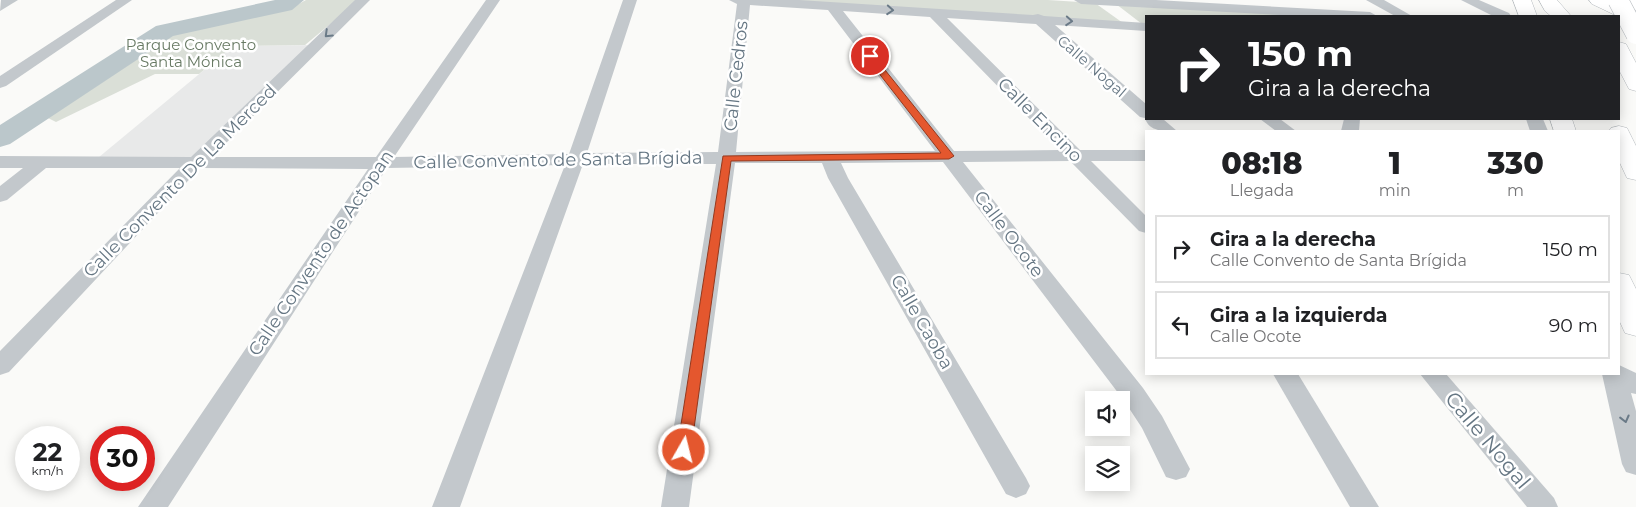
<!DOCTYPE html>
<html lang="es">
<head>
<meta charset="utf-8">
<style>
  body { margin:0; font-family:Montserrat,sans-serif; background:#f2f2f2; color:#202124; height:100vh; display:flex; flex-direction:column; font-size:19px; white-space:nowrap }
  * { box-sizing:border-box; margin:0 }
  p { font-size:16px; color:#757577 }
  .icon { flex:none; width:28px; height:28px; fill:none; stroke:currentColor; stroke-width:2; stroke-linecap:round; stroke-linejoin:round }
  .map { position:relative; flex:1; overflow:hidden }
  .panel { position:absolute; left:1145px; top:130px; width:475px; height:245px; display:flex; flex-direction:column; background:#fff; border-radius:0px; box-shadow:0 2px 12px #0003 }
  .panel>* { flex:none }
  .top-card { position:absolute; left:1145px; top:15px; width:475px; height:105px; border-radius:0px; box-shadow:0 2px 12px #0003; background:#202124; color:#fff; overflow:hidden }
  .fabs { position:absolute; left:1085px; top:391px; display:grid; gap:10px }
  .fabs a { display:grid; place-items:center; width:45px; height:45px; border-radius:0px; background:#fff; box-shadow:0 2px 12px #0003; font-size:25px }
  .speed { position:absolute; left:15px; top:426px; display:flex; gap:10px; font-size:25px; font-weight:700; text-align:center }
  .speed>* { display:grid; place-content:center; width:65px; height:65px; border-radius:50%; background:#fff; box-shadow:0 2px 12px #0003; line-height:1 }
  .speed small { font-size:12px; font-weight:400 }
  .speed .limit { border:8px solid #d22; background:#fff; color:#111 }
  .pin { position:absolute; display:grid; place-items:center; width:42px; height:42px; color:#fff; margin:-21px; border:2px solid #fff; border-radius:50%; box-shadow:0 1px 5px #0007 }
  .me { position:absolute; width:55px; margin:-28px; rotate:8deg; stroke-linejoin:round; filter:drop-shadow(0 0 4px #0008) }
  .turn { display:flex; align-items:center; gap:18px; height:105px; padding:0 20px; font-size:22px }
  .turn .icon { width:65px; height:65px; stroke-width:2.5 }
  .turn b { display:block; font-size:35px; line-height:42px }
  .eta { display:flex; justify-content:space-evenly; align-items:center; height:85px; text-align:center }
  .eta b { font-size:30px; font-weight:800; line-height:35px }
  ul { padding:0; list-style:none }
  li { display:flex; align-items:center; gap:15px; height:68px; margin:0 10px 8px; padding:0 10px; border:2px solid #e0e0e0; border-radius:0px }
  li div { flex:1 }
  li b { display:block; font-size:19px }
  li em { font-style:normal }
  .map>svg:first-child { display:block }
  .built { fill:#e8e9e9 }
  .green { fill:#dadfd7 }
  .lines { fill:none; stroke-linecap:round; stroke-linejoin:round }
  .river { fill:#bbc7cb; fill-rule:evenodd }
  .primary-casing { stroke:#b5babe; stroke-width:1 }
  .trunk-casing { stroke:#b4b9bd; stroke-width:1 }
  .minor { fill:#c3c8cc; fill-rule:evenodd }
  .primary { fill:#fff; fill-rule:evenodd }
  .trunk { fill:#fff; fill-rule:evenodd }
  .motorway-bridge-casing { stroke:#b4b9bd; stroke-width:21; stroke-linecap:butt }
  .motorway-bridge { stroke:#fff; stroke-width:20 }
  .oneway { stroke:#6a7a87 }
  .route { fill:#e4572e; stroke:#94391e }
  .labels { text-anchor:middle; dominant-baseline:central; stroke-width:5; stroke-linejoin:round; paint-order:stroke }
  .far-park-label { font-size:15px; fill:#687a64; stroke:#fff }
  .far-street-label { font-size:15px; fill:#657683; stroke:#fff }
  .street-label { font-size:18px; fill:#657683; stroke:#fff }
  .near-street-label { font-size:21px; fill:#657683; stroke:#fff }
</style>
</head>
<body>
<div class="map">
<svg width="1636" height="507" viewBox="0 0 1636 507">
  <rect width="100%" height="100%" fill="#fafaf8"/>
  <path class="built" d="M320,45L200,166L87,167L233,46Z"/>
  <g class="green">
    <path d="M306,0H359L305,45L233,46L199,74H155L56,122L48,118L175,34L295,6Z"/>
    <path d="M760,0H1048L1095,3L1123,23Z"/>
    <path d="M1116,4L1309,16H1146V24H1142Z"/>
  </g>
  <g class="lines">
    <path class="river" d="M275,0H304L292,10L173,36L10,144L0,147V125L156,26Z"/>
    <g class="primary-casing">
      <g id="primary">
        <path d="M1513,0H1531L1537,16H1519Z"/>
        <path d="M1624,0H1636V10L1630,9Z"/>
        <path d="M1550,119H1572L1576,131H1554Z"/>
        <path d="M1619,273L1629,275L1636,289V336L1625,333L1619,320Z"/>
      </g>
    </g>
    <g class="trunk-casing">
      <g id="trunk">
        <path d="M1539,0H1557L1571,16H1551L1545,11Z"/>
        <path d="M1589,0H1612L1636,12V25L1592,4Z"/>
        <path d="M1619,42L1626,44L1636,63V91L1629,89L1619,70Z"/>
        <path d="M1619,126L1627,128L1636,146V180L1627,178L1619,161V131H1609L1611,128Z"/>
      </g>
    </g>
    <g class="minor">
      <path d="M18,0L0,11L1,0Z"/>
      <path d="M116,0H132L6,86L0,88V76Z"/>
      <path d="M355,0H370L212,157H376L486,0H500L394,157L569,154L623,0H637L587,153L718,152L737,4L729,0H799L1033,15L1038,14L1044,16L1146,23V31L1055,25L1146,104V119H1163L1177,131C1164,131 1149,132 1145,118L1140,117L1036,24L947,18L1080,150H1146V161H1091L1146,216V233L1139,231L1070,161L963,162L1143,388L1162,416L1190,469L1186,477L1176,480L1166,477L1142,428L1125,402L943,162L841,163L848,178L1026,478L1030,486L1026,494L1016,498L1006,494L828,178L822,163H735L689,507H661L716,164H583L460,507H432L565,165L387,168L168,507H138L368,169L200,168L9,372L0,375V351L180,168H46L7,200L0,202V186L23,168H0V156L191,157ZM750,5L828,10L935,151L736,152ZM843,11L930,17L1060,150L954,151Z"/>
      <path d="M1074,0H1156L1370,12L1377,16H1298L1081,4Z"/>
      <path d="M1366,0H1384L1412,16H1395Z"/>
      <path d="M1461,0H1479L1509,13L1511,16H1493Z"/>
      <path d="M1260,119H1280L1296,131H1276Z"/>
      <path d="M1344,119H1360L1359,131H1341Z"/>
      <path d="M1526,119H1543L1548,131H1530Z"/>
      <path d="M1619,365L1636,373V394L1631,393L1636,411V475L1626,472L1622,464L1602,374H1619Z"/>
      <path d="M1273,374H1298L1379,507H1350Z"/>
      <path d="M1420,374H1446L1554,498L1558,507H1527Z"/>
    </g>
    <use href="#primary" class="primary"/>
    <use href="#trunk" class="trunk"/>
    <g class="motorway-bridge-casing">
      <path id="motorway-bridge" d="M1618,0L1636,34"/>
    </g>
    <use href="#motorway-bridge" class="motorway-bridge"/>
  </g>
  <defs><path id="oneway-chevron" d="M-2-3.5L2.5 0L-2 3.5" fill="none" stroke-width="1.6" stroke-linecap="round" stroke-linejoin="round" transform="scale(1.25)"/></defs>
  <g class="oneway">
    <use href="#oneway-chevron" transform="translate(890 10) rotate(4)"/>
    <use href="#oneway-chevron" transform="translate(1069 21) rotate(4)"/>
    <use href="#oneway-chevron" transform="translate(328 34) rotate(136)"/>
    <use href="#oneway-chevron" transform="translate(1625 419) rotate(76)"/>
  </g>
  <path class="route" d="M867,55H873L954,156L949,159L731,161L691,450L689,454H679L677,450L723,156L941,153L867,58Z"/>
  <g class="labels">
    <g class="far-park-label">
      <text x="191" y="44">Parque Convento<tspan x="191" dy="17">Santa Mónica</tspan></text>
    </g>
    <g class="far-street-label">
      <text transform="translate(1092 66) rotate(41)">Calle Nogal</text>
    </g>
    <g class="street-label">
      <text transform="translate(736 76) rotate(-84)">Calle Cedros</text>
      <text transform="translate(1040 120) rotate(45)">Calle Encino</text>
      <text transform="translate(558 160) rotate(-1)">Calle Convento de Santa Brígida</text>
      <text transform="translate(180 181) rotate(-45)">Calle Convento De La Merced</text>
      <text transform="translate(1009 234) rotate(53)">Calle Ocote</text>
      <text transform="translate(321 253) rotate(-56)">Calle Convento de Actopan</text>
      <text transform="translate(922 322) rotate(60)">Calle Caoba</text>
    </g>
    <g class="near-street-label">
      <text transform="translate(1488 440) rotate(50)">Calle Nogal</text>
    </g>
  </g>
</svg>
<div class="fabs">
<a><svg class="icon" aria-label="sound" viewBox="0 0 24 24"><path d="M4 9h4l5-4v14l-5-4H4zM17 9q2 3 0 6"/></svg></a>
<a><svg class="icon" aria-label="layers" viewBox="0 0 24 24"><path d="M12 4l9 5-9 5-9-5zM3 14l9 5 9-5"/></svg></a>
</div>
<div class="speed"><div>22<small>km/h</small></div><div class="limit">30</div></div>
<div class="pin" style="left:870px;top:56px;background:#d93025"><svg class="icon" aria-label="arrive" viewBox="0 0 24 24"><path d="M6 21V4h12l-3 4 3 4H6"/></svg></div>
<svg class="me" style="left:684px;top:450px" viewBox="-20 -20 40 40"><circle r="17" fill="#e4572e" stroke="#fff" stroke-width="3"/><path d="M0-11L8 9 0 5-8 9z" fill="#fff"/></svg>
<div class="top-card">
<div class="turn"><svg class="icon" aria-label="right" viewBox="0 0 24 24"><path d="M7 20v-9h11M14 6l5 5-5 5"/></svg><div><b>150 m</b>Gira a la derecha</div></div>
</div>
<section class="panel">
<div class="eta">
<div><b>08:18</b><p>Llegada</p></div>
<div><b>1</b><p>min</p></div>
<div><b>330</b><p>m</p></div>
</div>
<ul>
<li><svg class="icon" aria-label="right" viewBox="0 0 24 24"><path d="M7 20v-9h11M14 6l5 5-5 5"/></svg><div><b>Gira a la derecha</b><p>Calle Convento de Santa Brígida</p></div><em>150 m</em></li>
<li><svg class="icon" aria-label="left" viewBox="0 0 24 24"><path d="M17 20v-9H6M10 6l-5 5 5 5"/></svg><div><b>Gira a la izquierda</b><p>Calle Ocote</p></div><em>90 m</em></li>
</ul>
</section>
</div>
</body>
</html>
